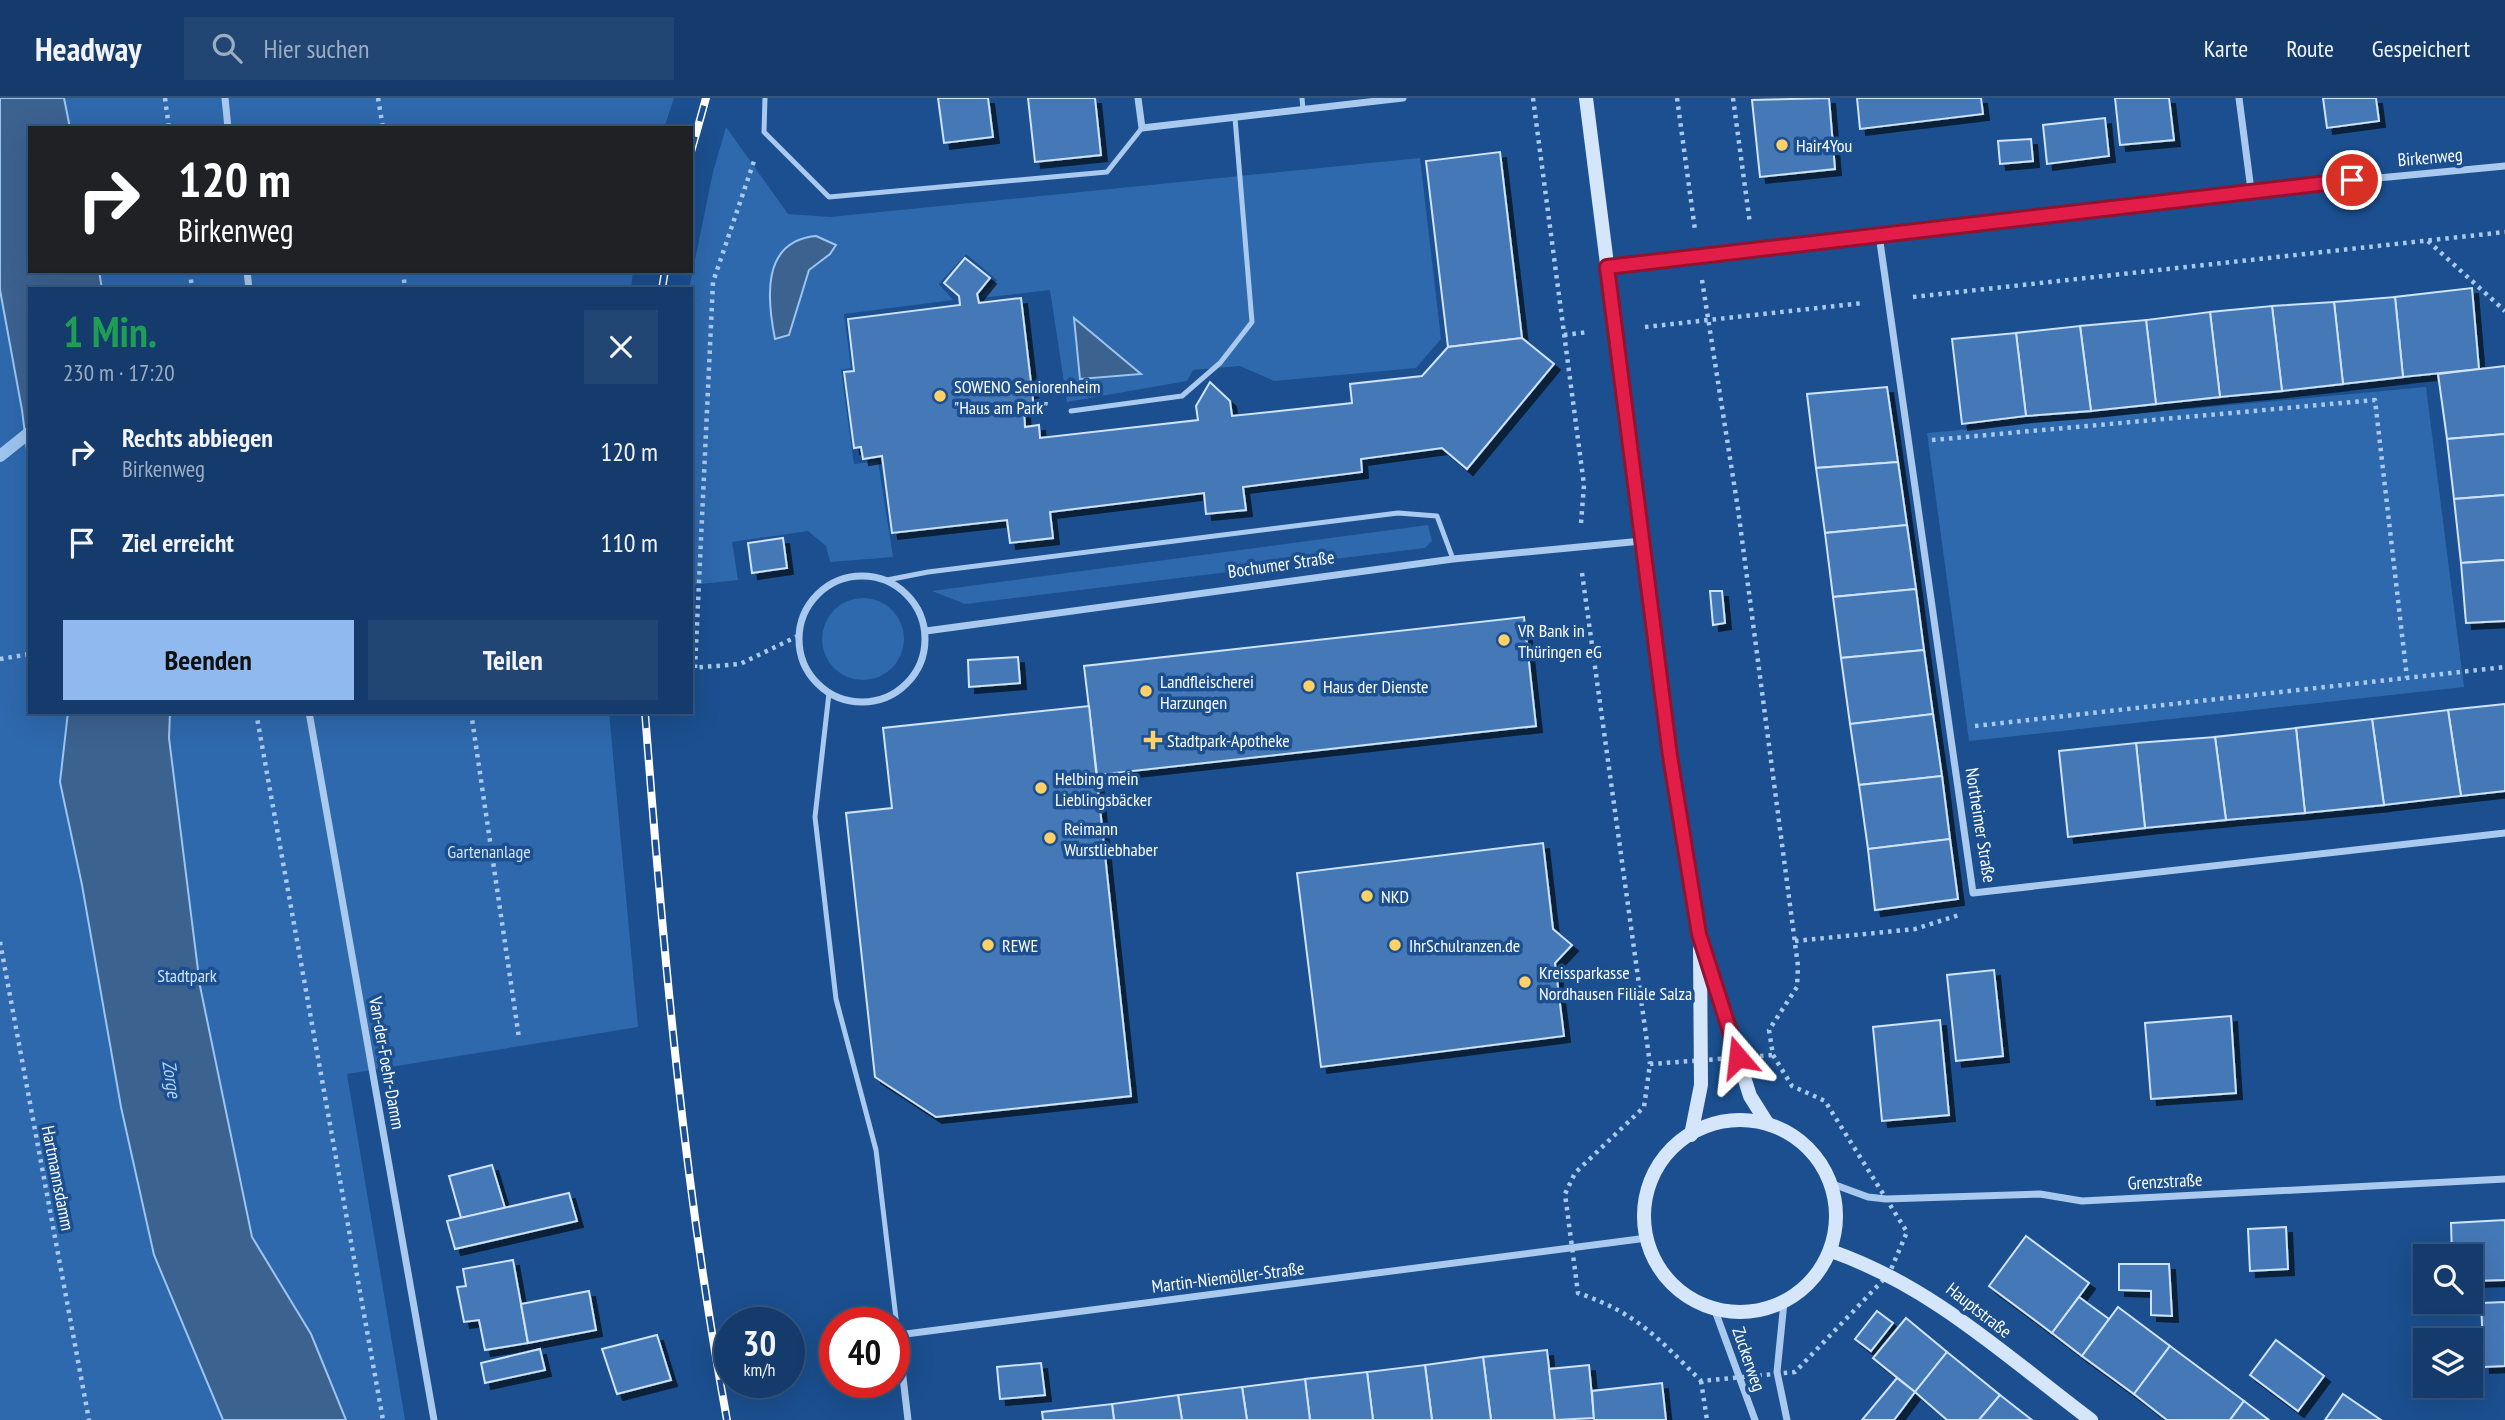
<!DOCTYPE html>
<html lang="de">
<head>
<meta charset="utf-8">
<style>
  body { margin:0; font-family:"PT Sans Narrow",sans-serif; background:#214673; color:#f1f3f6; height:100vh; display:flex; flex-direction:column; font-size:26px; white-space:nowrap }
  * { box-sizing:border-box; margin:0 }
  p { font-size:23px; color:#9dadc1 }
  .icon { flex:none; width:38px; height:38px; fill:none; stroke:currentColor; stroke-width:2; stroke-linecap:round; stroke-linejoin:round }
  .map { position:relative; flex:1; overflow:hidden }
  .side { position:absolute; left:28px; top:189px; width:665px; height:427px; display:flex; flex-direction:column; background:#143b6b; border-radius:0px; box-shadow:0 7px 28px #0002,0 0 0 2px #33557e }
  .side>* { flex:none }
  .hud { position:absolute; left:28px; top:28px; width:665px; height:147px; border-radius:0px; box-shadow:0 7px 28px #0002,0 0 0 2px #33557e; background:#202124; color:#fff; overflow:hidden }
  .fabs { position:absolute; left:2413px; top:1146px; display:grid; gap:14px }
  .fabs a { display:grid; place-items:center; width:70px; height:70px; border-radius:0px; background:#143b6b; box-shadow:0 7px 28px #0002,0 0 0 2px #33557e; font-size:35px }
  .speed { position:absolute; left:714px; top:1209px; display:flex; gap:14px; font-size:35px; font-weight:700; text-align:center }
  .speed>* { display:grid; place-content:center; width:91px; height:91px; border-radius:50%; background:#143b6b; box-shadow:0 7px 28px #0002,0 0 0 2px #33557e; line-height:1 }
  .speed small { font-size:18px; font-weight:400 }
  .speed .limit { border:10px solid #d22; background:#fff; color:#111 }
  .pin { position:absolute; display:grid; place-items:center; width:60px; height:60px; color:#fff; margin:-30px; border:4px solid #fff; border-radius:50%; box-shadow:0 2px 7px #0007 }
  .me { position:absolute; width:77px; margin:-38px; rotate:343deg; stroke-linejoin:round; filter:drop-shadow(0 0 5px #0008) }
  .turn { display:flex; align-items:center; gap:24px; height:147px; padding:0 35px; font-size:32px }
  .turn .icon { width:91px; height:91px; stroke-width:2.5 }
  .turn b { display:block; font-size:49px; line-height:60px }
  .round { display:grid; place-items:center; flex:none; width:74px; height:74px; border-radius:0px; background:#214673 }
  .overview { display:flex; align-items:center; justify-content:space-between; height:119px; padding:0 35px }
  h1 { font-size:42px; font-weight:600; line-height:52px; color:#1e9e55 }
  .cta { display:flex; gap:14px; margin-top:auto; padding:14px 35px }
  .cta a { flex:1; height:80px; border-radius:0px; background:#90b9f0; color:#111; font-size:28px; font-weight:600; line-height:80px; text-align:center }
  .cta a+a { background:#214673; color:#f1f3f6 }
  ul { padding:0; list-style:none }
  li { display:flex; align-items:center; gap:21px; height:91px; padding:0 35px }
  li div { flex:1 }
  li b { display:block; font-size:26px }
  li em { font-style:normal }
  header { display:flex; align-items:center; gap:42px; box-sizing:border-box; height:98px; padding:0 35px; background:#143b6b; border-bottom:2px solid #33557e }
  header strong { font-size:33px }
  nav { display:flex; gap:38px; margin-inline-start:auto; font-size:24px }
  .search { width:490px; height:63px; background:#214673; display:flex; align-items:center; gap:18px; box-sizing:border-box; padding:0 24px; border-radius:0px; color:#9dadc1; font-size:26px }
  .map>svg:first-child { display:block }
  .green { fill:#2e69ad }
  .water { fill:#3c6290; stroke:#9cc4f0; stroke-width:2 }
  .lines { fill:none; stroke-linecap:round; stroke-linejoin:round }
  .stream { stroke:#9cc4f0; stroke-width:12 }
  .building { fill:#4478b7; stroke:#cfe3fa; stroke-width:2; filter:url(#shadow) }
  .path { stroke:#a9c9ee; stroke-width:4.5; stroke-dasharray:3.5 5; stroke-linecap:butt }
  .lane { stroke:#a9c9ee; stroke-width:5 }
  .street { stroke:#a9c9ee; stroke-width:7 }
  .secondary { stroke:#d6e6fa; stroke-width:14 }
  .rail-casing { stroke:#fff; stroke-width:8 }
  .rail { stroke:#1b4f8f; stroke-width:5; stroke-dasharray:16; stroke-linecap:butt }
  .route-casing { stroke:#92132f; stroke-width:18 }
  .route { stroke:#e11d48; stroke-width:12 }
  .poi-dot { fill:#ffd166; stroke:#1b4f8f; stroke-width:2.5 }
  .labels { text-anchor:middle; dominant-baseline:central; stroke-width:7; stroke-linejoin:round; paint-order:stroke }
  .poi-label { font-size:18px; fill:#fff; stroke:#1b4f8f; text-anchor:start }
  .street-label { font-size:18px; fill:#fff; stroke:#1b4f8f }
  .park-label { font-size:18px; fill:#cfe3fa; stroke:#1b4f8f }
  .water-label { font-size:19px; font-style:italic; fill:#b5d3f5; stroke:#1b4f8f }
</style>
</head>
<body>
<header>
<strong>Headway</strong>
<div class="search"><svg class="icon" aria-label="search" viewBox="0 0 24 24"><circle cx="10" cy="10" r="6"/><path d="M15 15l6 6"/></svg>Hier suchen</div>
<nav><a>Karte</a><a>Route</a><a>Gespeichert</a></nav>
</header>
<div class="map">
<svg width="2505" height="1322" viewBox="0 0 2505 1322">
  <defs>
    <filter id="shadow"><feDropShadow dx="6" dy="6" stdDeviation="0" flood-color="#0009"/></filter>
  </defs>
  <rect width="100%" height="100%" fill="#1b4f8f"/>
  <g class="green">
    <path d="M64,0H674L664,30H70Z"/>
    <path d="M726,29L788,116L830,119L1420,60L1441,241L1416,270L1274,283L1240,268L1193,272L1187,283L1067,304L1050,192L980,200L997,182L966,156L939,186L953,202L844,216L851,270L841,272L854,366L878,363L893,459L830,464L826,448L808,433L732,444L738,482L691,487V191H689L713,74Z"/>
    <path d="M99,173H633L631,191H102Z"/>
    <path d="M0,192L17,286L30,285V614H609L638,929L347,976L405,1322H0Z"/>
    <path d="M2426,289L2464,589L1969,643L1927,335Z"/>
    <path d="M1428,427L1432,443L1425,450L965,506L932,493Z"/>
    <circle cx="863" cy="541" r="41"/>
  </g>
  <g class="water">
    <path d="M0,0H64L70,30H30V173H99L102,191H30V376L22,312L0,192Z"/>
    <path d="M816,138L836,147L830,156L809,172L789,237L775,241C767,201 761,143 816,138Z"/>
    <path d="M1074,220L1141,276L1080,281Z"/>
    <path d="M68,614H170L169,640L200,888L252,1139L311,1236L346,1322H223L154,1157L121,1009L82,787L60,684Z"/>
  </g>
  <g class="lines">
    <path class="stream" d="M0,358L30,334"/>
  </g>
  <g class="building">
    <path d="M938,0H988L993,39L944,45Z"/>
    <path d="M1028,0H1095L1101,57L1035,64Z"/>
    <path d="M1829,0L1835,71L1760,79L1752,2Z"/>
    <path d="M1857,0H1981L1983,16L1860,31Z"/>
    <path d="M2115,0H2169L2174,42L2120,47Z"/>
    <path d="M2323,0H2376L2379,23L2327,30Z"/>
    <path d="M2105,20L2109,58L2047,66L2043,27Z"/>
    <path d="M2031,41L2033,63L2000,66L1998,43Z"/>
    <path d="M1500,54L1522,240L1448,249L1426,63Z"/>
    <path d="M965,160L990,180L977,196L979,205L1021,200L1034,310L1024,311L1025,329L1039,327L1040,340L1198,322L1196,308L1210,284L1230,303L1232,318L1352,305L1350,286L1422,278L1448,249L1522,240L1554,266L1467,371L1442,350L1361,361L1362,374L1243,389L1246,412L1206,416L1204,395L1050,414L1053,440L1010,445L1007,422L892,435L882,358L863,361L861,349L854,350L844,274L854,273L848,221L960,207L959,198L944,185Z"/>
    <path d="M2472,190L2479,271L2403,279L2395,199Z"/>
    <path d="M2395,199L2403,279L2343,286L2334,204Z"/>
    <path d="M2334,204L2343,286L2282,293L2272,208Z"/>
    <path d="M2272,208L2282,293L2220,299L2210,214Z"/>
    <path d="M2210,214L2220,299L2156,306L2146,222Z"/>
    <path d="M2146,222L2156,306L2091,313L2080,228Z"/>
    <path d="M2080,228L2091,313L2026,318L2016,235Z"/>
    <path d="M2016,235L2026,318L1962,326L1952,241Z"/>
    <path d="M2505,268V336L2447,341L2438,276Z"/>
    <path d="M1887,289L1898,364L1816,370L1807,296Z"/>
    <path d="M2505,336V397L2454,401L2447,341Z"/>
    <path d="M1898,364L1907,427L1825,435L1816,370Z"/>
    <path d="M2505,397V462L2461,465L2454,401Z"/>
    <path d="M1907,427L1916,491L1833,499L1825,435Z"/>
    <path d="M783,440L787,470L752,475L748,445Z"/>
    <path d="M2505,462V523L2466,525L2461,465Z"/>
    <path d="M1916,491L1924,552L1841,560L1833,499Z"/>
    <path d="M1710,493H1722L1725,525L1713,527Z"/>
    <path d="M1524,519L1536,628L1097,677L1084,568Z"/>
    <path d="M1924,552L1933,616L1850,626L1841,560Z"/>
    <path d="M1018,559L1020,585L969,589L968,562Z"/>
    <path d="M2505,606V693L2461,698L2448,612Z"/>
    <path d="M1089,608L1131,998L936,1019L875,979L846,715L892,710L883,630Z"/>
    <path d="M2448,612L2461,698L2384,707L2372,621Z"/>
    <path d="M1933,616L1942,678L1859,687L1850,626Z"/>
    <path d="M2372,621L2384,707L2305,715L2296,630Z"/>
    <path d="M2296,630L2305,715L2226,722L2215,639Z"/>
    <path d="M2215,639L2226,722L2145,730L2136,645Z"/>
    <path d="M2136,645L2145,730L2068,739L2059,653Z"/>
    <path d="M1942,678L1950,741L1868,751L1859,687Z"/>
    <path d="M1950,741L1958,801L1875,812L1868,751Z"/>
    <path d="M1543,745L1553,831L1572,847L1555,865L1564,938L1321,969L1297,775Z"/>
    <path d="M1994,872L2003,958L1956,963L1947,877Z"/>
    <path d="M2231,918L2236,995L2151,1001L2145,925Z"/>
    <path d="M1940,922L1949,1017L1882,1023L1873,929Z"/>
    <path d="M492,1067L505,1110L461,1120L449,1078Z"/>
    <path d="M569,1095L577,1123L455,1151L447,1123Z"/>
    <path d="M2505,1122V1182L2471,1183V1158H2452L2451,1125Z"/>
    <path d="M2286,1129L2288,1171L2250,1173L2248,1131Z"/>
    <path d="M2026,1138L2089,1185L2052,1235L1989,1188Z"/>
    <path d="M513,1162L528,1245L485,1252L479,1222L464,1224L457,1189L466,1188L463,1171Z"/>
    <path d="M2119,1166H2169L2172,1218L2151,1217V1193L2119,1192Z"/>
    <path d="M589,1193L596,1232L528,1245L521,1206Z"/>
    <path d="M2079,1199L2109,1221L2082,1258L2052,1235Z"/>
    <path d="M2505,1204V1268L2484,1269L2481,1205Z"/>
    <path d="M2118,1209L2170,1248L2134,1296L2082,1258Z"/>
    <path d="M1877,1213L1893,1225L1871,1253L1855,1241Z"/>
    <path d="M1906,1220L1947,1254L1915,1294L1873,1260Z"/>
    <path d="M657,1237L671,1282L617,1296L602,1251Z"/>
    <path d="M2276,1242L2324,1278L2298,1313L2250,1277Z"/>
    <path d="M2170,1248L2244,1303L2230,1322H2167L2134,1296Z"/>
    <path d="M540,1251L545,1272L485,1285L481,1265Z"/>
    <path d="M1547,1252L1555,1322H1491L1483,1259Z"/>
    <path d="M1947,1254L2000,1297L1979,1322H1947L1915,1294Z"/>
    <path d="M1483,1259L1491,1322H1432L1425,1267Z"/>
    <path d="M1041,1265L1045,1297L1000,1301L997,1269Z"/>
    <path d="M1425,1267L1432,1322H1373L1367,1274Z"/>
    <path d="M1589,1267L1594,1320L1555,1322L1549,1271Z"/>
    <path d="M1367,1274L1373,1322H1310L1305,1281Z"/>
    <path d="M1897,1280L1915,1294L1894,1322H1862Z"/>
    <path d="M1305,1281L1310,1322H1247L1242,1289Z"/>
    <path d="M1662,1285L1666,1322H1594L1592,1293Z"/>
    <path d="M1242,1289L1247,1322H1182L1178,1297Z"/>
    <path d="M2343,1296L2381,1322H2325Z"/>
    <path d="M1178,1297L1182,1322H1114L1112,1306Z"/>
    <path d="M2000,1297L2032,1322H1979Z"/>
    <path d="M2244,1303L2269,1322H2230Z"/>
    <path d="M1112,1306L1114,1322H1043L1042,1314Z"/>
  </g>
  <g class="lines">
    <g class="path">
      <path d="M165,0L169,30"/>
      <path d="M378,0L383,30"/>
      <path d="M1533,0L1584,387L1581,425"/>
      <path d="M1677,0L1695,132"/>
      <path d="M1733,0L1750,126"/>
      <path d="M2428,143L2505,213"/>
      <path d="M190,173L192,191"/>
      <path d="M403,173L405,191"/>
      <path d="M1702,182L1738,411L1798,868L1797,889L1769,932L1773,957"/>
      <path d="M1913,199L2505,134"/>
      <path d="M1645,229L1863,205"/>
      <path d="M1564,237L1588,234"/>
      <path d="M1932,342L2375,302L2407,580"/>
      <path d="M1582,475L1650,966"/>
      <path d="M0,561L30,556"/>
      <path d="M691,570L740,566L798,538"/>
      <path d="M695,570L713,184L755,60"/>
      <path d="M256,614L383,1322"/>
      <path d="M471,614L519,940"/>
      <path d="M1975,628L2505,569"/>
      <path d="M1795,843L1915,831L1959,817"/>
      <path d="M0,844L89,1322"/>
      <path d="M1773,957L1792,988L1825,1003L1907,1134L1889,1176L1795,1274L1701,1283C1659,1241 1637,1215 1578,1195L1565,1096L1575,1075L1644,1009L1650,966Z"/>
      <path d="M1701,1283L1707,1322"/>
    </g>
    <g class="lane">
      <path d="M765,0L764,34L829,99L1107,74L1142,30"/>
      <path d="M1302,0L1303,12"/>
      <path d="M1071,313L1182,298L1220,265L1252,224L1235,20"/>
      <path d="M887,482L928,474L1398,415L1437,418L1453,461"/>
      <path d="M829,595L815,719L836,901L876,1052L898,1237"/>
    </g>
    <g class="street">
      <path d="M225,0L228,30"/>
      <path d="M1138,0L1142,30L1403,0"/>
      <path d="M2239,0L2251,92"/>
      <path d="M1879,137L1973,795L2505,735"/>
      <path d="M1607,169L2251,92L2505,68"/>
      <path d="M247,173L249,191"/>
      <circle cx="862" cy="541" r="63"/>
      <path d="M926,533L1453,461L1642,443"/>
      <path d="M309,614L434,1322"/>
      <path d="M1830,1085L1868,1099L1886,1101L2040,1096L2082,1103L2505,1081"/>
      <path d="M1784,1204L1777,1274L1787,1322"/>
      <path d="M1714,1210L1755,1322"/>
      <path d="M908,1322L898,1237L1647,1140"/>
    </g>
    <g class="secondary">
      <path d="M1586,0L1666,632L1699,836L1750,998L1767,1025"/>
      <circle cx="1740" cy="1118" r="96"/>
      <path d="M1691,1037L1701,987L1700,851"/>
      <path d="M1831,1153C1932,1188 2007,1259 2091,1322"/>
    </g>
    <g class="rail-casing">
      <g id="rail">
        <path d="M691,54L706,0"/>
        <path d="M662,191L665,173"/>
        <path d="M645,614C663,851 684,1088 727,1322"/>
      </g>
    </g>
    <use href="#rail" class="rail"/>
  </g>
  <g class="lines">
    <g class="route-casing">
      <path id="route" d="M1738,959L1699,836L1670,658L1607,169L2352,82"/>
    </g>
    <use href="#route" class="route"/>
  </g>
  <g class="poi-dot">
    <circle cx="1782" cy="47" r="7"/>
    <circle cx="940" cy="298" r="7"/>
    <circle cx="1504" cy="542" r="7"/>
    <circle cx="1309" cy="588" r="7"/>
    <circle cx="1146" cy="593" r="7"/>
    <path d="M1149.5 631.5h7v7h7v7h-7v7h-7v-7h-7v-7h7z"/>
    <circle cx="1041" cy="690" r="7"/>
    <circle cx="1050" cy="740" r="7"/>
    <circle cx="1367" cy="798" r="7"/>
    <circle cx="988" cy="847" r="7"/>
    <circle cx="1395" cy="847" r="7"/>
    <circle cx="1525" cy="884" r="7"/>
  </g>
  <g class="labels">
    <g class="poi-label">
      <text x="1796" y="47">Hair4You</text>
      <text x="954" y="288">SOWENO Seniorenheim<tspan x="954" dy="21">"Haus am Park"</tspan></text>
      <text x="1518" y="532">VR Bank in<tspan x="1518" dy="21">Thüringen eG</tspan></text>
      <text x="1160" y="583">Landfleischerei<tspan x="1160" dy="21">Harzungen</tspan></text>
      <text x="1323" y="588">Haus der Dienste</text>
      <text x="1167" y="642">Stadtpark-Apotheke</text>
      <text x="1055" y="680">Helbing mein<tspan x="1055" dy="21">Lieblingsbäcker</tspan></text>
      <text x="1064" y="730">Reimann<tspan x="1064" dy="21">Wurstliebhaber</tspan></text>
      <text x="1381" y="798">NKD</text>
      <text x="1002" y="847">REWE</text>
      <text x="1409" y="847">IhrSchulranzen.de</text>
      <text x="1539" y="874">Kreissparkasse<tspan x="1539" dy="21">Nordhausen Filiale Salza</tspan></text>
    </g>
    <g class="street-label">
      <text transform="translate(2430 59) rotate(-5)">Birkenweg</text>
      <text transform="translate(1281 466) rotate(-8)">Bochumer Straße</text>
      <text transform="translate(1981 727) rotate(81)">Northeimer Straße</text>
      <text transform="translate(387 965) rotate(80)">Van-der-Foehr-Damm</text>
      <text transform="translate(58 1080) rotate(79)">Hartmannsdamm</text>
      <text transform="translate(2165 1083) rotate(-3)">Grenzstraße</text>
      <text transform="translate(1228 1179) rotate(-7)">Martin-Niemöller-Straße</text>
      <text transform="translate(1979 1212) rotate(38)">Hauptstraße</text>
      <text transform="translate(1749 1261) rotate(71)">Zuckerweg</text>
    </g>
    <g class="park-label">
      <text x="489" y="753">Gartenanlage</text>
      <text x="187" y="877">Stadtpark</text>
    </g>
    <g class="water-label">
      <text transform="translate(172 981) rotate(81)">Zorge</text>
    </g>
  </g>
</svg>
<div class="fabs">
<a><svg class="icon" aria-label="search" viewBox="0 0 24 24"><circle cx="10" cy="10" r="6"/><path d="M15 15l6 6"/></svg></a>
<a><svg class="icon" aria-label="layers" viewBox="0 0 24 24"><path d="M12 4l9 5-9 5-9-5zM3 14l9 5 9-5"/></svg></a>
</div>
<div class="speed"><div>30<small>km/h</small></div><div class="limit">40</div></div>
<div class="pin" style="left:2352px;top:82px;background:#d93025"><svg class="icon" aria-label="arrive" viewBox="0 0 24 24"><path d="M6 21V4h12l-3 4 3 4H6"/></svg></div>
<svg class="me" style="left:1738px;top:959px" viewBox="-20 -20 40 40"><path d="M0-17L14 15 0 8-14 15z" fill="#e11d48" stroke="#fff" stroke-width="4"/></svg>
<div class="hud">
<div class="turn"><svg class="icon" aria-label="right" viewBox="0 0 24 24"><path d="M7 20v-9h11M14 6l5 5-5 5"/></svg><div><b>120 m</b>Birkenweg</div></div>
</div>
<section class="side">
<div class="overview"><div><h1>1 Min.</h1><p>230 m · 17:20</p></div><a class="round"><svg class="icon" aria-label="close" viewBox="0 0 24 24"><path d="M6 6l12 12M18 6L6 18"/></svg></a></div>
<ul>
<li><svg class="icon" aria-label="right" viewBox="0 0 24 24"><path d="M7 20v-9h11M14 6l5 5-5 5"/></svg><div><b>Rechts abbiegen</b><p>Birkenweg</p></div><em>120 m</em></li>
<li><svg class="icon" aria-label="arrive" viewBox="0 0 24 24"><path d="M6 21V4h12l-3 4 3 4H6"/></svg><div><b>Ziel erreicht</b></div><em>110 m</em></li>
</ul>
<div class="cta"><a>Beenden</a><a>Teilen</a></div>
</section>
</div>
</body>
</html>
